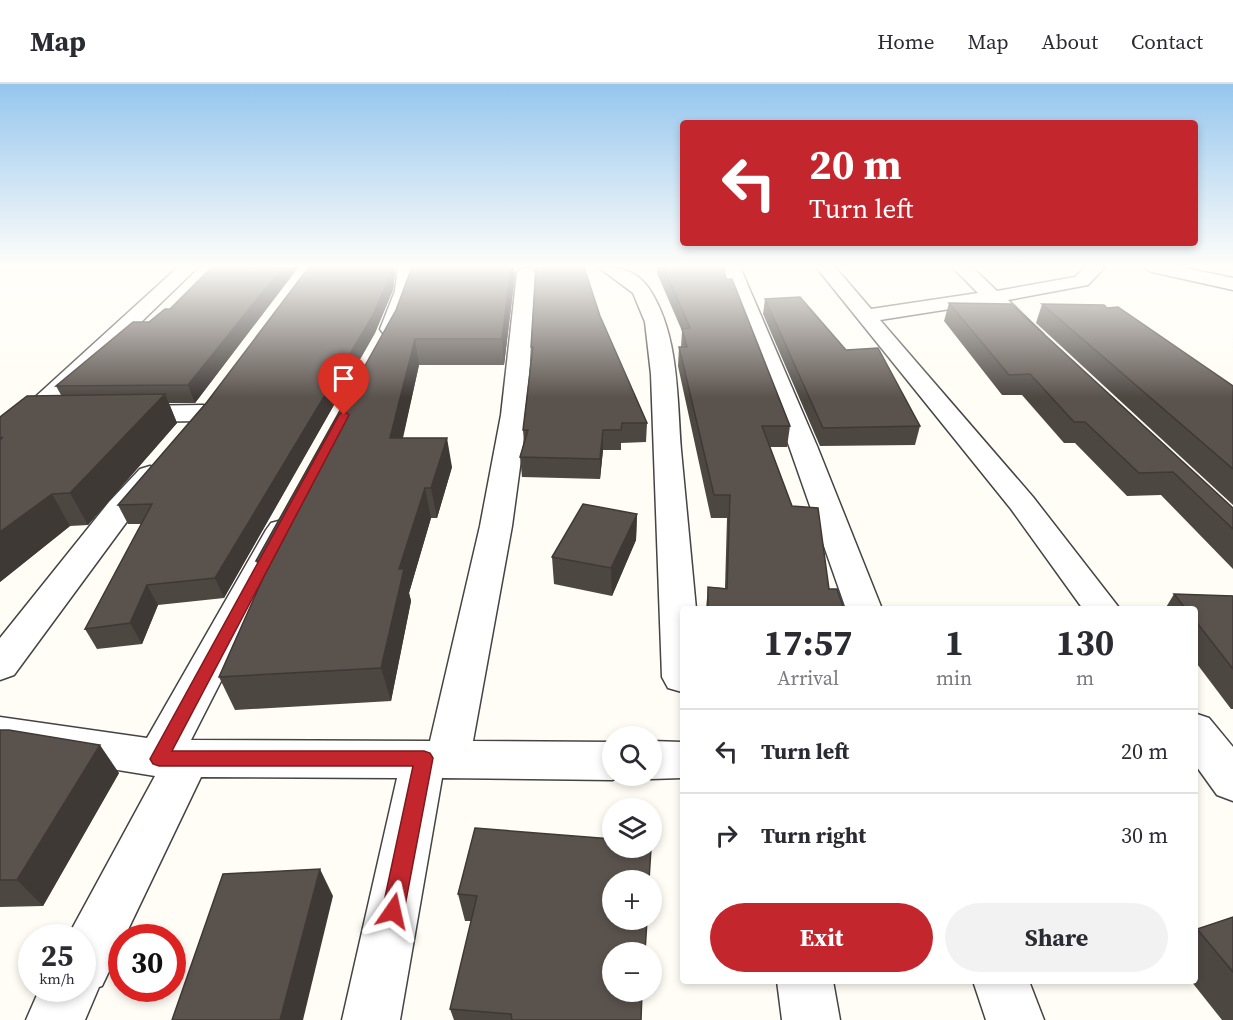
<!DOCTYPE html>
<html lang="en">
<head>
<meta charset="utf-8">
<style>
  body { margin:0; font-family:"Source Serif 4",serif; background:#f2f2f3; color:#2b2b33; height:100vh; display:flex; flex-direction:column; font-size:22px; white-space:nowrap }
  * { box-sizing:border-box; margin:0 }
  p { font-size:20px; color:#7c7c81 }
  .icon { flex:none; width:33px; height:33px; fill:none; stroke:currentColor; stroke-width:2; stroke-linecap:round; stroke-linejoin:round }
  .map { position:relative; flex:1; overflow:hidden }
  .sheet { position:absolute; left:680px; top:522px; width:518px; height:378px; display:flex; flex-direction:column; background:#fff; border-radius:6px; box-shadow:0 3px 9px #0003 }
  .sheet>* { flex:none }
  .hud { position:absolute; left:680px; top:36px; width:518px; height:126px; border-radius:6px; box-shadow:0 3px 9px #0003; background:#c4262e; color:#fff; overflow:hidden }
  .tools { position:absolute; left:602px; top:642px; display:grid; gap:12px }
  .tools a { display:grid; place-items:center; width:60px; height:60px; border-radius:50%; background:#fff; box-shadow:0 3px 9px #0003; font-size:30px }
  .speed { position:absolute; left:18px; top:840px; display:flex; gap:12px; font-size:30px; font-weight:700; text-align:center }
  .speed>* { display:grid; place-content:center; width:78px; height:78px; border-radius:50%; background:#fff; box-shadow:0 3px 9px #0003; line-height:1 }
  .speed small { font-size:15px; font-weight:400 }
  .speed .limit { border:9px solid #d22; background:#fff; color:#111 }
  .pin { position:absolute; display:grid; place-items:center; width:51px; height:51px; color:#fff; margin:-62px -26px; border-radius:50% 50% 50% 0; rotate:-45deg; box-shadow:0 0 6px #0007 }
  .pin .icon { rotate:45deg }
  .me { position:absolute; width:66px; margin:-33px; rotate:11deg; stroke-linejoin:round; filter:drop-shadow(0 0 4px #0008) }
  .turn { display:flex; align-items:center; gap:21px; height:126px; padding:0 30px; font-size:27px }
  .turn .icon { width:78px; height:78px; stroke-width:2.5 }
  .turn b { display:block; font-size:42px; line-height:51px }
  .eta { display:flex; justify-content:space-evenly; align-items:center; height:102px; text-align:center }
  .eta b { font-size:36px; font-weight:700; line-height:42px }
  .button { display:flex; gap:12px; margin-top:auto; padding:12px 30px }
  .button a { flex:1; height:69px; border-radius:36px; background:#c4262e; color:#fff; font-size:24px; font-weight:700; line-height:69px; text-align:center }
  .button a+a { background:#f2f2f3; color:#2b2b33 }
  ul { padding:0; list-style:none }
  li { display:flex; align-items:center; gap:18px; height:84px; padding:0 30px; border-top:2px solid #e1e1e2 }
  li div { flex:1 }
  li b { display:block; font-size:22px }
  li em { font-style:normal }
  header { display:flex; align-items:center; gap:36px; box-sizing:border-box; height:84px; padding:0 30px; background:#fff; border-bottom:2px solid #e1e1e2 }
  header strong { font-size:28px }
  nav { display:flex; gap:33px; margin-inline-start:auto; font-size:21px }
  .map>svg:first-child { display:block }
  .lines { fill:none; stroke-linecap:round; stroke-linejoin:round }
  .minor-casing { stroke:#444; stroke-width:3 }
  .minor { fill:#fff; fill-rule:evenodd }
  .wall { fill:#4d4742 }
  .shaded-wall { fill:#3f3936 }
  .building { fill:#5a524d; stroke:#3f3936; stroke-width:1.5 }
  .route { fill:#c4262e; stroke:#7f191e; stroke-width:1.5 }
</style>
</head>
<body>
<header>
<strong>Map</strong>
<nav><a>Home</a><a>Map</a><a>About</a><a>Contact</a></nav>
</header>
<div class="map">
<svg width="1233" height="936" viewBox="0 0 1233 936">
  <rect width="100%" height="100%" fill="#fffdf5"/>
  <g class="lines">
    <g class="minor-casing">
      <g id="minor">
        <path d="M178,183H198L10,365L0,367V345Z"/>
        <path d="M398,183H416L413,207L400,245L397,249L390,251L383,249L380,245L395,207Z"/>
        <path d="M598,183C620,183 637,186 650,206C679,251 677,314 681,366C686,419 691,472 696,525H682V608L668,604L662,593L651,290L645,238L633,209Z"/>
        <path d="M722,183H740L817,362L882,525H846L789,362Z"/>
        <path d="M816,183H835L871,225L978,209L952,183H972L997,207L1075,193L1085,183H1105L1088,201L1008,216L1043,250L1040,255L1032,256L1024,255L988,219L880,236L1033,413L1120,525H1083L1011,425Z"/>
        <path d="M1143,183H1180L1233,194V206L1152,188Z"/>
        <path d="M526,184L532,185L535,189L527,331L512,442L473,657L612,658V692H624L612,696L442,694L400,936H342L397,694L201,693L124,854H122V860L102,902L99,903L85,936H26L40,904H82V854H67L155,692L0,667V633L147,654L266,446L271,439L282,436L293,439L298,446L191,656L430,657L480,442L501,331L517,189L520,185Z"/>
        <path d="M203,321L212,324L216,329L212,334L203,337L129,338L120,335L116,330L120,325L129,322Z"/>
        <path d="M150,382L160,385L164,391L160,397L131,432L14,591L0,596V554L109,418L140,385Z"/>
        <path d="M1194,629L1209,634L1233,663V717L1217,711L1194,679Z"/>
        <path d="M651,657L682,658V694L651,695L642,692H651Z"/>
        <path d="M777,897H833L840,936H782Z"/>
        <path d="M973,897H1029L1044,936H986Z"/>
      </g>
    </g>
    <use href="#minor" class="minor"/>
  </g>
  <g class="wall">
    <path d="M212,183H297V185L195,319H169L177,339L88,441L70,442L0,498V333L61,311L56,302L149,238L170,225Z"/>
    <path d="M412,183H514L515,191L504,281H419L403,354L452,383L437,434H431L409,509L411,517L391,617L235,626L219,593L263,494L256,477L396,226Z"/>
    <path d="M657,183H663L726,195L790,342L787,363H770L792,422L829,505L844,525H706L708,503L725,504L727,434H711L678,282L679,263H681L682,247L657,189Z"/>
    <path d="M395,188L393,206L375,249L224,514L158,521L142,560L97,565L85,545L141,440H128L118,421Z"/>
    <path d="M765,215L846,266L920,342L915,361L820,362L763,230Z"/>
    <path d="M949,219L1233,424V485L1161,411L1127,412L1075,359H1064L1022,311H1002L944,237Z"/>
    <path d="M1042,220L1233,302V421L1036,239Z"/>
    <path d="M600,232L647,339L646,358L621,359V366H603L600,395L522,393L520,373L524,359L523,346L531,273V263Z"/>
    <path d="M637,430L636,456L612,512L554,500L552,473Z"/>
    <path d="M1174,510L1233,512V625H1231L1194,576V525H1165Z"/>
    <path d="M0,646L119,689L43,822L0,823Z"/>
    <path d="M475,744L641,936H454L450,925L471,837H465L458,810Z"/>
    <path d="M1233,833V936H1222L1191,897H1194V848L1197,845Z"/>
    <path d="M1044,897H1086L1046,900Z"/>
  </g>
  <g class="shaded-wall">
    <path d="M283,183H297V185L195,319L188,301Z"/>
    <path d="M391,183H394L395,188L393,206L375,249L224,514L215,494Z"/>
    <path d="M511,183H514L515,191L504,281L502,255Z"/>
    <path d="M415,255L419,281L396,383L390,354Z"/>
    <path d="M165,310L177,339L88,441L70,409Z"/>
    <path d="M603,346V366L600,395V375Z"/>
    <path d="M447,354L452,383L437,434L431,404Z"/>
    <path d="M425,404L431,434L409,509L411,517L391,617L381,584L399,485Z"/>
    <path d="M52,410L70,442L0,498V448Z"/>
    <path d="M637,430L636,456L612,512L611,484Z"/>
    <path d="M147,501L158,521L142,560L130,539Z"/>
    <path d="M100,661L119,689L43,822L17,796Z"/>
    <path d="M320,785L333,812L303,936H280Z"/>
  </g>
  <g class="building">
    <path d="M212,183H283L188,301L56,302L133,238H149L165,225H170Z"/>
    <path d="M309,183H391L390,192L372,233L215,494L147,501L130,539L85,545L152,420L118,421L207,318Z"/>
    <path d="M412,183H511L502,255H415L390,354H447L431,404H425L399,485H404L381,584L219,593L271,476L256,477L396,226Z"/>
    <path d="M536,183H584L600,232L647,339H622L621,346H603L600,375L520,373L528,346H523L533,263H531Z"/>
    <path d="M663,183H724L726,195H732L790,342H762L792,422L818,424L829,505H837L844,525H708V503L727,505L730,411H714L679,263H687L682,245L690,244Z"/>
    <path d="M800,213L846,266L878,264L920,342L823,344L765,215Z"/>
    <path d="M949,219L1011,220L1233,424V445L1173,388L1139,389L1085,338H1074L1030,290L1009,291Z"/>
    <path d="M1042,220L1104,221L1107,224L1118,223L1233,302V385Z"/>
    <path d="M165,310L70,409L52,410L0,448V356L3,353L0,354V333L27,312Z"/>
    <path d="M583,420L637,430L611,484L552,473Z"/>
    <path d="M1174,510L1233,512V585L1194,535V525H1186Z"/>
    <path d="M0,646H9L100,661L17,796H0Z"/>
    <path d="M475,744L612,755V764H651L649,796H612V836H647L645,868H612V908H642L641,936H512L511,930L450,925L477,812L458,810Z"/>
    <path d="M320,785L280,936H172L223,790Z"/>
    <path d="M1233,833V888L1197,845Z"/>
  </g>
  <linearGradient id="sky" x2="0" y2="1"><stop stop-color="#95c6ee"/><stop offset="0.58" stop-color="#fffefa"/><stop offset="1" stop-color="#fffefa" stop-opacity="0"/></linearGradient>
  <rect width="1233" height="314" fill="url(#sky)"/>
  <path class="route" d="M344,327L349,331L172,667H424L430,669L433,674L404,827L401,835L393,838L385,835L382,827L413,682H159L153,680L150,675L339,331Z"/>
</svg>
<div class="tools">
<a><svg class="icon" aria-label="search" viewBox="0 0 24 24"><circle cx="10" cy="10" r="6"/><path d="M15 15l6 6"/></svg></a>
<a><svg class="icon" aria-label="layers" viewBox="0 0 24 24"><path d="M12 4l9 5-9 5-9-5zM3 14l9 5 9-5"/></svg></a>
<a>+</a>
<a>−</a>
</div>
<div class="speed"><div>25<small>km/h</small></div><div class="limit">30</div></div>
<div class="pin" style="left:344px;top:331px;background:#d93025"><svg class="icon" aria-label="arrive" viewBox="0 0 24 24"><path d="M6 21V4h12l-3 4 3 4H6"/></svg></div>
<svg class="me" style="left:393px;top:827px" viewBox="-20 -20 40 40"><path d="M0-17L14 15 0 8-14 15z" fill="#c4262e" stroke="#fff" stroke-width="4"/></svg>
<div class="hud">
<div class="turn"><svg class="icon" aria-label="left" viewBox="0 0 24 24"><path d="M17 20v-9H6M10 6l-5 5 5 5"/></svg><div><b>20 m</b>Turn left</div></div>
</div>
<section class="sheet">
<div class="eta">
<div><b>17:57</b><p>Arrival</p></div>
<div><b>1</b><p>min</p></div>
<div><b>130</b><p>m</p></div>
</div>
<ul>
<li><svg class="icon" aria-label="left" viewBox="0 0 24 24"><path d="M17 20v-9H6M10 6l-5 5 5 5"/></svg><div><b>Turn left</b></div><em>20 m</em></li>
<li><svg class="icon" aria-label="right" viewBox="0 0 24 24"><path d="M7 20v-9h11M14 6l5 5-5 5"/></svg><div><b>Turn right</b></div><em>30 m</em></li>
</ul>
<div class="button"><a>Exit</a><a>Share</a></div>
</section>
</div>
</body>
</html>
